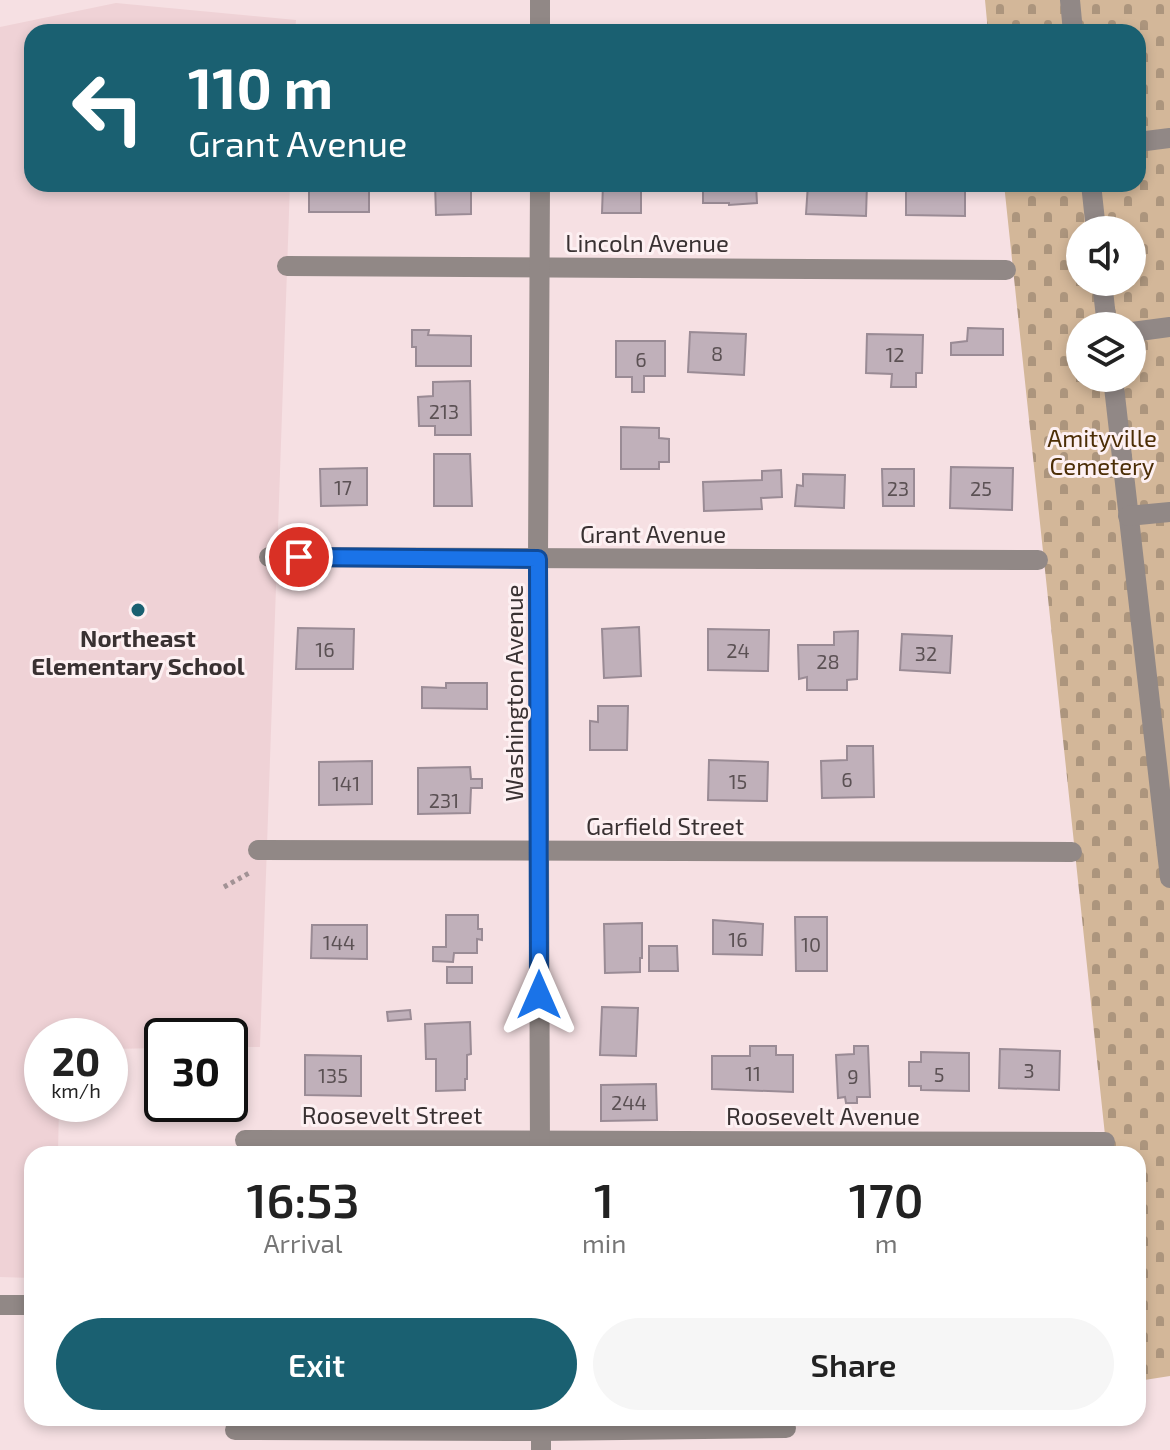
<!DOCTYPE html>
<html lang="en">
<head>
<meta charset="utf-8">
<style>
  body { margin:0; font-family:"Exo 2",sans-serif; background:#f6f6f6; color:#222; height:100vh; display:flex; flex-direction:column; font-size:30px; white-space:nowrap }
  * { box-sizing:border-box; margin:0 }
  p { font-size:26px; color:#767676 }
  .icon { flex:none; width:44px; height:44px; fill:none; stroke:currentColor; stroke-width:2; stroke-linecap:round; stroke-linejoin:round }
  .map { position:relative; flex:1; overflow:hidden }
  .side { position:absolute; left:24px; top:1146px; width:1122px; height:280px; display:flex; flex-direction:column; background:#fff; border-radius:24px; box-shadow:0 4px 12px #0003 }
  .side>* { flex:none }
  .hud { position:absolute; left:24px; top:24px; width:1122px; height:168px; border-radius:24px; box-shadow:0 4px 12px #0003; background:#1a6071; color:#fff; overflow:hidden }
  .fabs { position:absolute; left:1066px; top:216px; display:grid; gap:16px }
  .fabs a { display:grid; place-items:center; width:80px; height:80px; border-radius:50%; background:#fff; box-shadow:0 4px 12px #0003; font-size:40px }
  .speed { position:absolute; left:24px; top:1018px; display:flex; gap:16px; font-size:40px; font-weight:700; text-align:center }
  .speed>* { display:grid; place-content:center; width:104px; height:104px; border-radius:50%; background:#fff; box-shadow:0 4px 12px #0003; line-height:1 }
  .speed small { font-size:20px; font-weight:400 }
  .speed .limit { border:4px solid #111; border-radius:12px; background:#fff; color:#111 }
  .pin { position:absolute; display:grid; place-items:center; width:68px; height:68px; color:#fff; margin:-34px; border:4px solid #fff; border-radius:50%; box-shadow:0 2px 8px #0007 }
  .me { position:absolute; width:88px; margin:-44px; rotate:0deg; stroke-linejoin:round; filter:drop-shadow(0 0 6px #0008) }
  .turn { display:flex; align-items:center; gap:28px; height:168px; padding:0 32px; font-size:36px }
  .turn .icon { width:104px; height:104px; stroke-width:2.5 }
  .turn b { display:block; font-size:56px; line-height:68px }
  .eta { display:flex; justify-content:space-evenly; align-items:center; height:136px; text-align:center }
  .eta b { font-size:48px; font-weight:600; line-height:56px }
  .primary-button { display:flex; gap:16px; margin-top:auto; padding:16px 32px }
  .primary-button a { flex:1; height:92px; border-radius:48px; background:#1a6071; color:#fff; font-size:32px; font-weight:600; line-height:92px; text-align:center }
  .primary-button a+a { background:#f6f6f6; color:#222 }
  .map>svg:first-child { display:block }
  .built { fill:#efd2d6 }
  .cemetery { fill:url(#cemetery-stones); fill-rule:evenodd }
  .building { fill:#c0b0ba; stroke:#9a8b95; stroke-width:2 }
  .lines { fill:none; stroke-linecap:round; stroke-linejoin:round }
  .path { stroke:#a29295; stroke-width:5; stroke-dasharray:4 4; stroke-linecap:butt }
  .minor { stroke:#918886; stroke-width:20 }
  .route-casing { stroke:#114b97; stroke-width:20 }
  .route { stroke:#1a73e8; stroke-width:14 }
  .poi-dot { fill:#1a6071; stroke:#fdf0f2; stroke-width:3 }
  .labels { text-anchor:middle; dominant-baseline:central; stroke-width:6; stroke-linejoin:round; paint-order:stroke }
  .number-label { font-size:20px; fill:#5b5154 }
  .street-label { font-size:24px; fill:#393132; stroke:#fdf0f2 }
  .park-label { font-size:24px; fill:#4c2e06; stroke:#fdf0f2 }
  .poi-label { font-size:24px; font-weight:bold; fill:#393132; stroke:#fdf0f2 }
</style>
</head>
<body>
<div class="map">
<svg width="1170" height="1450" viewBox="0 0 1170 1450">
  <defs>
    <pattern id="cemetery-stones" width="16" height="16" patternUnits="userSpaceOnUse" patternTransform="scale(2)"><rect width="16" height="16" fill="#d3b799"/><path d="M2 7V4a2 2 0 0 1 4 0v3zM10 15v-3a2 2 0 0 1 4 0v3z" fill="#ac957d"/></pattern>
  </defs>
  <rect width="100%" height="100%" fill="#f6e0e3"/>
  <path class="built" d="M116,3L296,20L295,32H32V184H290L260,1047H230V1036H162V1048L110,1049V1036H42V1104H59L58,1154H32V1278L0,1277V27Z"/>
  <path class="cemetery" d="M985,0H1170V1376L1138,1381V1154H1107L1004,184H1138V32H988ZM1080,230H1132V282H1080ZM1080,326H1132V378H1080Z"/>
  <g class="building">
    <rect x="309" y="184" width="60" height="28"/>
    <path d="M435,184H471V214L436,215Z"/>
    <path d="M603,184H641V213H602Z"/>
    <path d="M703,184H756L757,203L729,205V203H703Z"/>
    <path d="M808,184H867L866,216L806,214Z"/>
    <path d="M906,184H965V216L906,215Z"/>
    <path d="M968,328L1003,329V355H951V343L967,341Z"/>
    <path d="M412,330H429L428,335L471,336V366H416V347H412Z"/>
    <path d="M690,332L746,334L744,375L688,372Z"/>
    <path d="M867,334L923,335L922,373H916V387H891L892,374L866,373Z"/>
    <path d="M616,341H665V376H644V392H632V377H616Z"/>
    <path d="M470,381L471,435H435V426H419L418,397L433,396V382Z"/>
    <path d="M621,427L659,428V438L669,439V462H659V469H621Z"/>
    <path d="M434,454H470L472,506H434Z"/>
    <path d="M951,467L1013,468L1012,510L950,508Z"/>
    <path d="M367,468V505L321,506L320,469Z"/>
    <path d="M882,469H914V506H883Z"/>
    <path d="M781,470L782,497L761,498L762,509L704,511L703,482L762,480V471Z"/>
    <path d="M803,474L845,475L844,508L795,506L797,485L803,486Z"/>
    <path d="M639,627L641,676L604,678L602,629Z"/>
    <path d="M298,628L354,629L353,669H296Z"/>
    <path d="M708,629L769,630L768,671L708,670Z"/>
    <path d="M858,631L857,679L847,680V690H807V677L799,679L798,645H834V632Z"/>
    <path d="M902,634L952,636L950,673L900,670Z"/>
    <path d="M446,683H487V709L422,708V687L446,688Z"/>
    <path d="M598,706H628L627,750H590V721L598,722Z"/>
    <path d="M847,746H873L874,797L822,798L821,761L847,760Z"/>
    <path d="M709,760L768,762L767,801L708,800Z"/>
    <path d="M372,761V804L319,805V762Z"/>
    <path d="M470,767L471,779H482V788H471L470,813L418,814V768Z"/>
    <path d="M446,915H478V929H482V940L477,939V953H454L453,962L433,961V947H446Z"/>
    <path d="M795,917H827V971H796Z"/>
    <path d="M713,920L763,924L762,955L713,954Z"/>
    <path d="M642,923V958H640V972L605,973L604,924Z"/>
    <path d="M312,925H367V959L311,958Z"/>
    <path d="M649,946H677L678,971H649Z"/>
    <rect x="447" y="967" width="25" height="16"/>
    <path d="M602,1007L638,1008L636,1056L600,1055Z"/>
    <path d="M410,1010L411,1019L388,1021L387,1012Z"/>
    <path d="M470,1022L471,1054L467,1055V1079H465V1090L436,1091V1059H426L425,1024Z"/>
    <path d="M750,1046H776V1055H793V1092L712,1089V1056H750Z"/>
    <path d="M854,1046H868L870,1097H857V1103H846L845,1097L838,1098L836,1055L854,1054Z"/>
    <path d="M1000,1049L1060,1051L1059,1090L999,1088Z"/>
    <path d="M921,1052L969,1053V1091L921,1090V1086H909V1062H921Z"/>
    <path d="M305,1055L361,1056V1096L305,1095Z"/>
    <path d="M656,1084L657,1120L601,1121V1085Z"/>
  </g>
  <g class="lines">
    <path class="path" d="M224,887L251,872"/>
    <g class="minor">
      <path d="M1070,0L1073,32"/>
      <path d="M540,32V0"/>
      <path d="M1138,142L1170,138"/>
      <path d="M1091,184L1096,230"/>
      <path d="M287,266L1006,270"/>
      <path d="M1102,282L1107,326"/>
      <path d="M1132,332L1170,327"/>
      <path d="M1113,378L1170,878"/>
      <path d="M1128,516L1170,512"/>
      <path d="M269,557L1038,560"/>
      <path d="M258,850L1072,852"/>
      <path d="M245,1140L1105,1142"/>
      <path d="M540,1154L538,559L540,184"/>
      <path d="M0,1305H32"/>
      <path d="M235,1430L541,1431L786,1428"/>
      <path d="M541,1450V1418"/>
    </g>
  </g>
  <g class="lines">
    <g class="route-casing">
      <path id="route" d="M299,557L538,559L539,995"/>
    </g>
    <use href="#route" class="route"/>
  </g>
  <circle class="poi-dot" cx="138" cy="610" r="8"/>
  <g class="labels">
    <g class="number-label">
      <text x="717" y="353">8</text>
      <text x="895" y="354">12</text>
      <text x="641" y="359">6</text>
      <text x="444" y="411">213</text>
      <text x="343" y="487">17</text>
      <text x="898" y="488">23</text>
      <text x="981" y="488">25</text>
      <text x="325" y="649">16</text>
      <text x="738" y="650">24</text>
      <text x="926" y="653">32</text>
      <text x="828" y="661">28</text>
      <text x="847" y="779">6</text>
      <text x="738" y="781">15</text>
      <text x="346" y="783">141</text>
      <text x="444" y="800">231</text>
      <text x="738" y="939">16</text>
      <text x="339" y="942">144</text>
      <text x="811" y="944">10</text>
      <text x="1029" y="1070">3</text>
      <text x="753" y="1073">11</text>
      <text x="939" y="1074">5</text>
      <text x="333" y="1075">135</text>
      <text x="853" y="1076">9</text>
      <text x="629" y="1102">244</text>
    </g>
    <g class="street-label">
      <text x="647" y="242">Lincoln Avenue</text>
      <text x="653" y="533">Grant Avenue</text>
      <text transform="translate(513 693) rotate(-90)">Washington Avenue</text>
      <text x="665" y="825">Garfield Street</text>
      <text x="392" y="1114">Roosevelt Street</text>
      <text x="823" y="1115">Roosevelt Avenue</text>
    </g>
    <g class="park-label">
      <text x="1102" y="437">Amityville<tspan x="1102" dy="28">Cemetery</tspan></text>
    </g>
    <g class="poi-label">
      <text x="138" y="637">Northeast<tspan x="138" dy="28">Elementary School</tspan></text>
    </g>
  </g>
</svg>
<div class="fabs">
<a><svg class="icon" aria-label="sound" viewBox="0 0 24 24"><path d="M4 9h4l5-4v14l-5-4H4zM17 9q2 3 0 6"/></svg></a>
<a><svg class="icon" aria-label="layers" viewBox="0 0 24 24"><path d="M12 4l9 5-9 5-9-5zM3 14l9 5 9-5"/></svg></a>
</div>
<div class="speed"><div>20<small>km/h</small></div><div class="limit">30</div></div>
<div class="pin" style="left:299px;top:557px;background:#d93025"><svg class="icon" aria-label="arrive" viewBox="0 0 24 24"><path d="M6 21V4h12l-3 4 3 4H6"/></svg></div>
<svg class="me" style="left:539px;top:995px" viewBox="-20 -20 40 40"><path d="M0-17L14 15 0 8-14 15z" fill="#1a73e8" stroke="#fff" stroke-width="4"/></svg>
<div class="hud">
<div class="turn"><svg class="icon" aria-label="left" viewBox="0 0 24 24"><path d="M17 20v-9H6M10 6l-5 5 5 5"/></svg><div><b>110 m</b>Grant Avenue</div></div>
</div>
<section class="side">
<div class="eta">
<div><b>16:53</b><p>Arrival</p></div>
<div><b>1</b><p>min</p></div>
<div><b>170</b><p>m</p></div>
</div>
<div class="primary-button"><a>Exit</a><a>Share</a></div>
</section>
</div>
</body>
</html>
